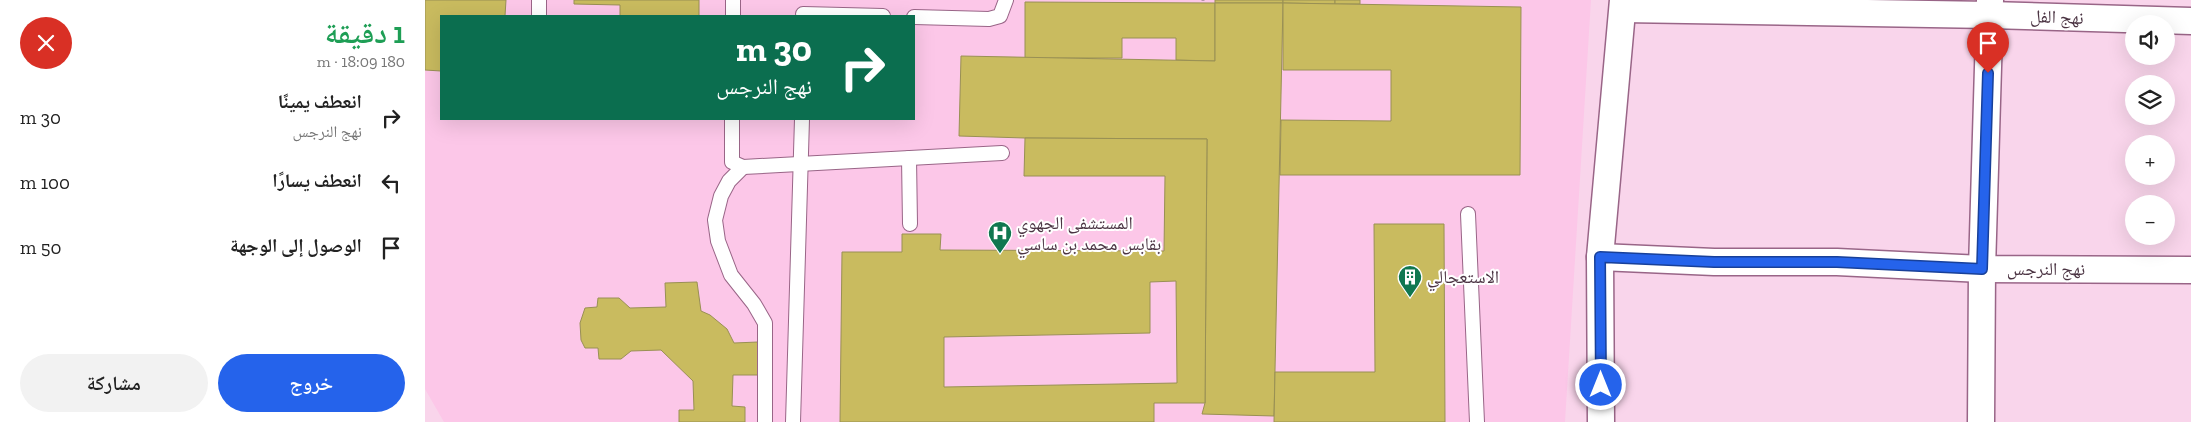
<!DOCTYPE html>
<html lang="ar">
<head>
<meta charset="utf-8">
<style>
  body { margin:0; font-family:"Zilla Slab","Noto Naskh Arabic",serif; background:#f2f2f2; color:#222; direction:rtl; height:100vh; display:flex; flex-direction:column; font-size:19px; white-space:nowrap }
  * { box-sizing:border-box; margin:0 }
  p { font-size:16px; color:#767676 }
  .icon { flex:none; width:28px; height:28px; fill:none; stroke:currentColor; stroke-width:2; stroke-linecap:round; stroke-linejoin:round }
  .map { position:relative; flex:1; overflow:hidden; direction:ltr }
  .details { display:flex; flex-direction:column; background:#fff; width:425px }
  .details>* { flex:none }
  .hud { position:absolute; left:15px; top:15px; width:475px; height:105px; border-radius:0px; box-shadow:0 5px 20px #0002; direction:rtl; background:#0b6e4f; color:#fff; overflow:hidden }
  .tools { position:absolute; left:1700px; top:15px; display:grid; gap:10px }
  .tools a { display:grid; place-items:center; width:50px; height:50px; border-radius:50%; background:#fff; box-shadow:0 5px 20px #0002; font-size:25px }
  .pin { position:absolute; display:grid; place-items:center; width:42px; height:42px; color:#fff; margin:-51px -21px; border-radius:50% 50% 50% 0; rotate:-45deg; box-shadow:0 0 5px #0007 }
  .pin .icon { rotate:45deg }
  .me { position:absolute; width:55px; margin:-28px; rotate:0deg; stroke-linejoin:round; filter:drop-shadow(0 0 4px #0008) }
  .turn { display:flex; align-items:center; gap:18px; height:105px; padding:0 20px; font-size:22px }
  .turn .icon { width:65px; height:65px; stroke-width:2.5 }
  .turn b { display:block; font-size:35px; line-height:42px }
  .round { display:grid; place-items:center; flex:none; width:52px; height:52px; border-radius:26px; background:#f2f2f2 }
  .overview { display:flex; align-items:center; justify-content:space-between; height:85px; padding:0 20px }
  h1 { font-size:30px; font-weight:600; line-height:38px; color:#1e9e55 }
  .button { display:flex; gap:10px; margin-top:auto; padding:10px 20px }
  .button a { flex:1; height:58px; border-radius:30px; background:#2563eb; color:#fff; font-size:20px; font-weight:600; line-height:58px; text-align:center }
  .button a+a { background:#f2f2f2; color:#222 }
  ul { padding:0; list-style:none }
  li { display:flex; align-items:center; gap:15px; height:65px; padding:0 20px }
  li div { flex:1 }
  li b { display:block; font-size:19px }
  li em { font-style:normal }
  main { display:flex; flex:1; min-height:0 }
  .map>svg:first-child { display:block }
  .built { fill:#fcc7e8; fill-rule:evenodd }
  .building { fill:#c9bb5f; stroke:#999054; fill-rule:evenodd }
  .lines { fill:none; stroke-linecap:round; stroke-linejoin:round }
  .lane-casing { stroke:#996587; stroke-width:16 }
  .street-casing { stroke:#996587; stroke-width:29 }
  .path { stroke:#b596a9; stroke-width:3; stroke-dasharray:2.5 4; stroke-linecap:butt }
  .lane { stroke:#fff; stroke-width:14 }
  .street { stroke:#fff; stroke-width:26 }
  .route-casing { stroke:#184099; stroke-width:12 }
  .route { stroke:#2563eb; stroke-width:9 }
  .labels { text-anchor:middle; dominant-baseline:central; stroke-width:4; stroke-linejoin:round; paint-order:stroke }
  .street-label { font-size:18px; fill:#4b3443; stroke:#fff }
  .poi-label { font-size:18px; fill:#4b3443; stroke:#fff; text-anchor:start }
</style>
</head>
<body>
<main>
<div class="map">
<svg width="1766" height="422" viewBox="0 0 1766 422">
  <rect width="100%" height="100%" fill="#f9d5eb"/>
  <path class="built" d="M0,0H1166L1140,422H19L0,389ZM16,16H489V119H16Z"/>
  <g class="building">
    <path d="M0,0H81L80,16H16V71L0,70Z"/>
    <path d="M149,0H274V16H195V5L149,4Z"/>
    <rect x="790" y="0" width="68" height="3"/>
    <path d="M858,0H910V4L858,3Z"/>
    <rect x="910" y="0" width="25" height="4"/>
    <path d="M600,2L790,3V61L751,60V38H697V58H600Z"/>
    <path d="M790,3H858L849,416L777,414L780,403L782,139L600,138L534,136L536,56L790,61Z"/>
    <path d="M858,3L1096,7L1095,175H855L856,120L966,121V70H858Z"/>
    <path d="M600,138L782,139L780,403H729V422H415L417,252H477V234H516L515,250L739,251L740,176H599ZM751,281L752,383L519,387V337L725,333V282Z"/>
    <path d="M949,224H1019L1020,422H849L850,372H950Z"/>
    <path d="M272,282L276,311L285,315L302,329L309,343L333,342V375H308L307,406L320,407V422H254V410H269L268,381L236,350L206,351L196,359H174L173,348H160L156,340L155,323L160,308L172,307L173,298H194L205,308L241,307L240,283Z"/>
  </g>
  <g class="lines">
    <g class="lane-casing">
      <g id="lane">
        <path d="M114,0V16"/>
        <path d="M378,14L458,16"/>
        <path d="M308,16V0"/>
        <path d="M489,17L564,19L575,16L581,0"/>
        <path d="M307,119V162L318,167L577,153"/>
        <path d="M484,158L485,224"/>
        <path d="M318,167L304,181L296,196L290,220L293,241L306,275L329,304L340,323V422"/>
        <path d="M1043,214L1052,422"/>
        <path d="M368,422L377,119"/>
      </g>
    </g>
    <g class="street-casing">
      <g id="street">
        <path d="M1198,9L1565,15L1766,21"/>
        <path d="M1175,257L1289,262H1412L1557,269L1766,270"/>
        <path d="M1176,422L1175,257L1198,0"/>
        <path d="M1556,422L1557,269L1565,0"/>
      </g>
    </g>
    <path class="path" d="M778,0V1"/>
    <use href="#lane" class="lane"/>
    <use href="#street" class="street"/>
  </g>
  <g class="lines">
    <g class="route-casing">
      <path id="route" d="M1176,385L1175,257L1289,262H1412L1557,269L1563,73"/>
    </g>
    <use href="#route" class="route"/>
  </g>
  <defs>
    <g id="hospital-pin" transform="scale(1.25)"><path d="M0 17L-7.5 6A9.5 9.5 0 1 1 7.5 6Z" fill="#107750" stroke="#fff"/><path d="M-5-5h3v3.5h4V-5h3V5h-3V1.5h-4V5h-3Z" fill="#fff"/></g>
    <g id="building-pin" transform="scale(1.25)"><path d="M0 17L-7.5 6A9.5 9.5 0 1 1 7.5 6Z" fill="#107750" stroke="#fff"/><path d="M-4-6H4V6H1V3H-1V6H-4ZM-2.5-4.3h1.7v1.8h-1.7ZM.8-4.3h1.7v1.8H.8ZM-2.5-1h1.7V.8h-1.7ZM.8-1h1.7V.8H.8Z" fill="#fff"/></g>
  </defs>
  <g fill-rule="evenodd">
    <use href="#hospital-pin" x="575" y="233"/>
    <use href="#building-pin" x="985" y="277"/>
  </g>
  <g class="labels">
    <g class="street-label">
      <text transform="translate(1632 17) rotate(2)">نهج الفل</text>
      <text x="1621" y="269">نهج النرجس</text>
    </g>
    <g class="poi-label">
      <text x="592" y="223">المستشفى الجهوي<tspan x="592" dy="21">بقابس محمد بن ساسي</tspan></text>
      <text x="1002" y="277">الاستعجالي</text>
    </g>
  </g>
</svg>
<div class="tools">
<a><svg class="icon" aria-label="sound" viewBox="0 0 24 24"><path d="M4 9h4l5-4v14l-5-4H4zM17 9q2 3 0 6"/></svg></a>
<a><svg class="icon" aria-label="layers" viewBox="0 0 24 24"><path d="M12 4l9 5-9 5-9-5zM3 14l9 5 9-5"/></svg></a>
<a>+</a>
<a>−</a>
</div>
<div class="pin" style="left:1563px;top:73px;background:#d93025"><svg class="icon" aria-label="arrive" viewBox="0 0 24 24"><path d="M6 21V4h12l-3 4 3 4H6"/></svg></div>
<svg class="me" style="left:1176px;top:385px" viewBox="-20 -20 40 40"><circle r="17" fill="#2563eb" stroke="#fff" stroke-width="3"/><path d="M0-11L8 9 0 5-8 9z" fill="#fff"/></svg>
<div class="hud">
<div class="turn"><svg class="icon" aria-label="right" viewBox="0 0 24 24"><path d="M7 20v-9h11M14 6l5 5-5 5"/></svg><div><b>30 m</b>نهج النرجس</div></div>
</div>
</div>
<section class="details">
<div class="overview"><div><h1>1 دقيقة</h1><p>180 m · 18:09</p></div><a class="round" style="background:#d93025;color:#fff"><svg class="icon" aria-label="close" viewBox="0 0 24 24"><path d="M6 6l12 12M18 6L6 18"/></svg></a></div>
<ul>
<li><svg class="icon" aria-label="right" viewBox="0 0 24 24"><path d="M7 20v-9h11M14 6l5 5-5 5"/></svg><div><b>انعطف يمينًا</b><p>نهج النرجس</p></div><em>30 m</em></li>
<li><svg class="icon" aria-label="left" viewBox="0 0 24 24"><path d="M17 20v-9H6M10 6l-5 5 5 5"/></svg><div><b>انعطف يسارًا</b></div><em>100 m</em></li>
<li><svg class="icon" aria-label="arrive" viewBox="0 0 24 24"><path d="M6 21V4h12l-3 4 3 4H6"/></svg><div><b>الوصول إلى الوجهة</b></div><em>50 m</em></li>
</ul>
<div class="button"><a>خروج</a><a>مشاركة</a></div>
</section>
</main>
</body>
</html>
